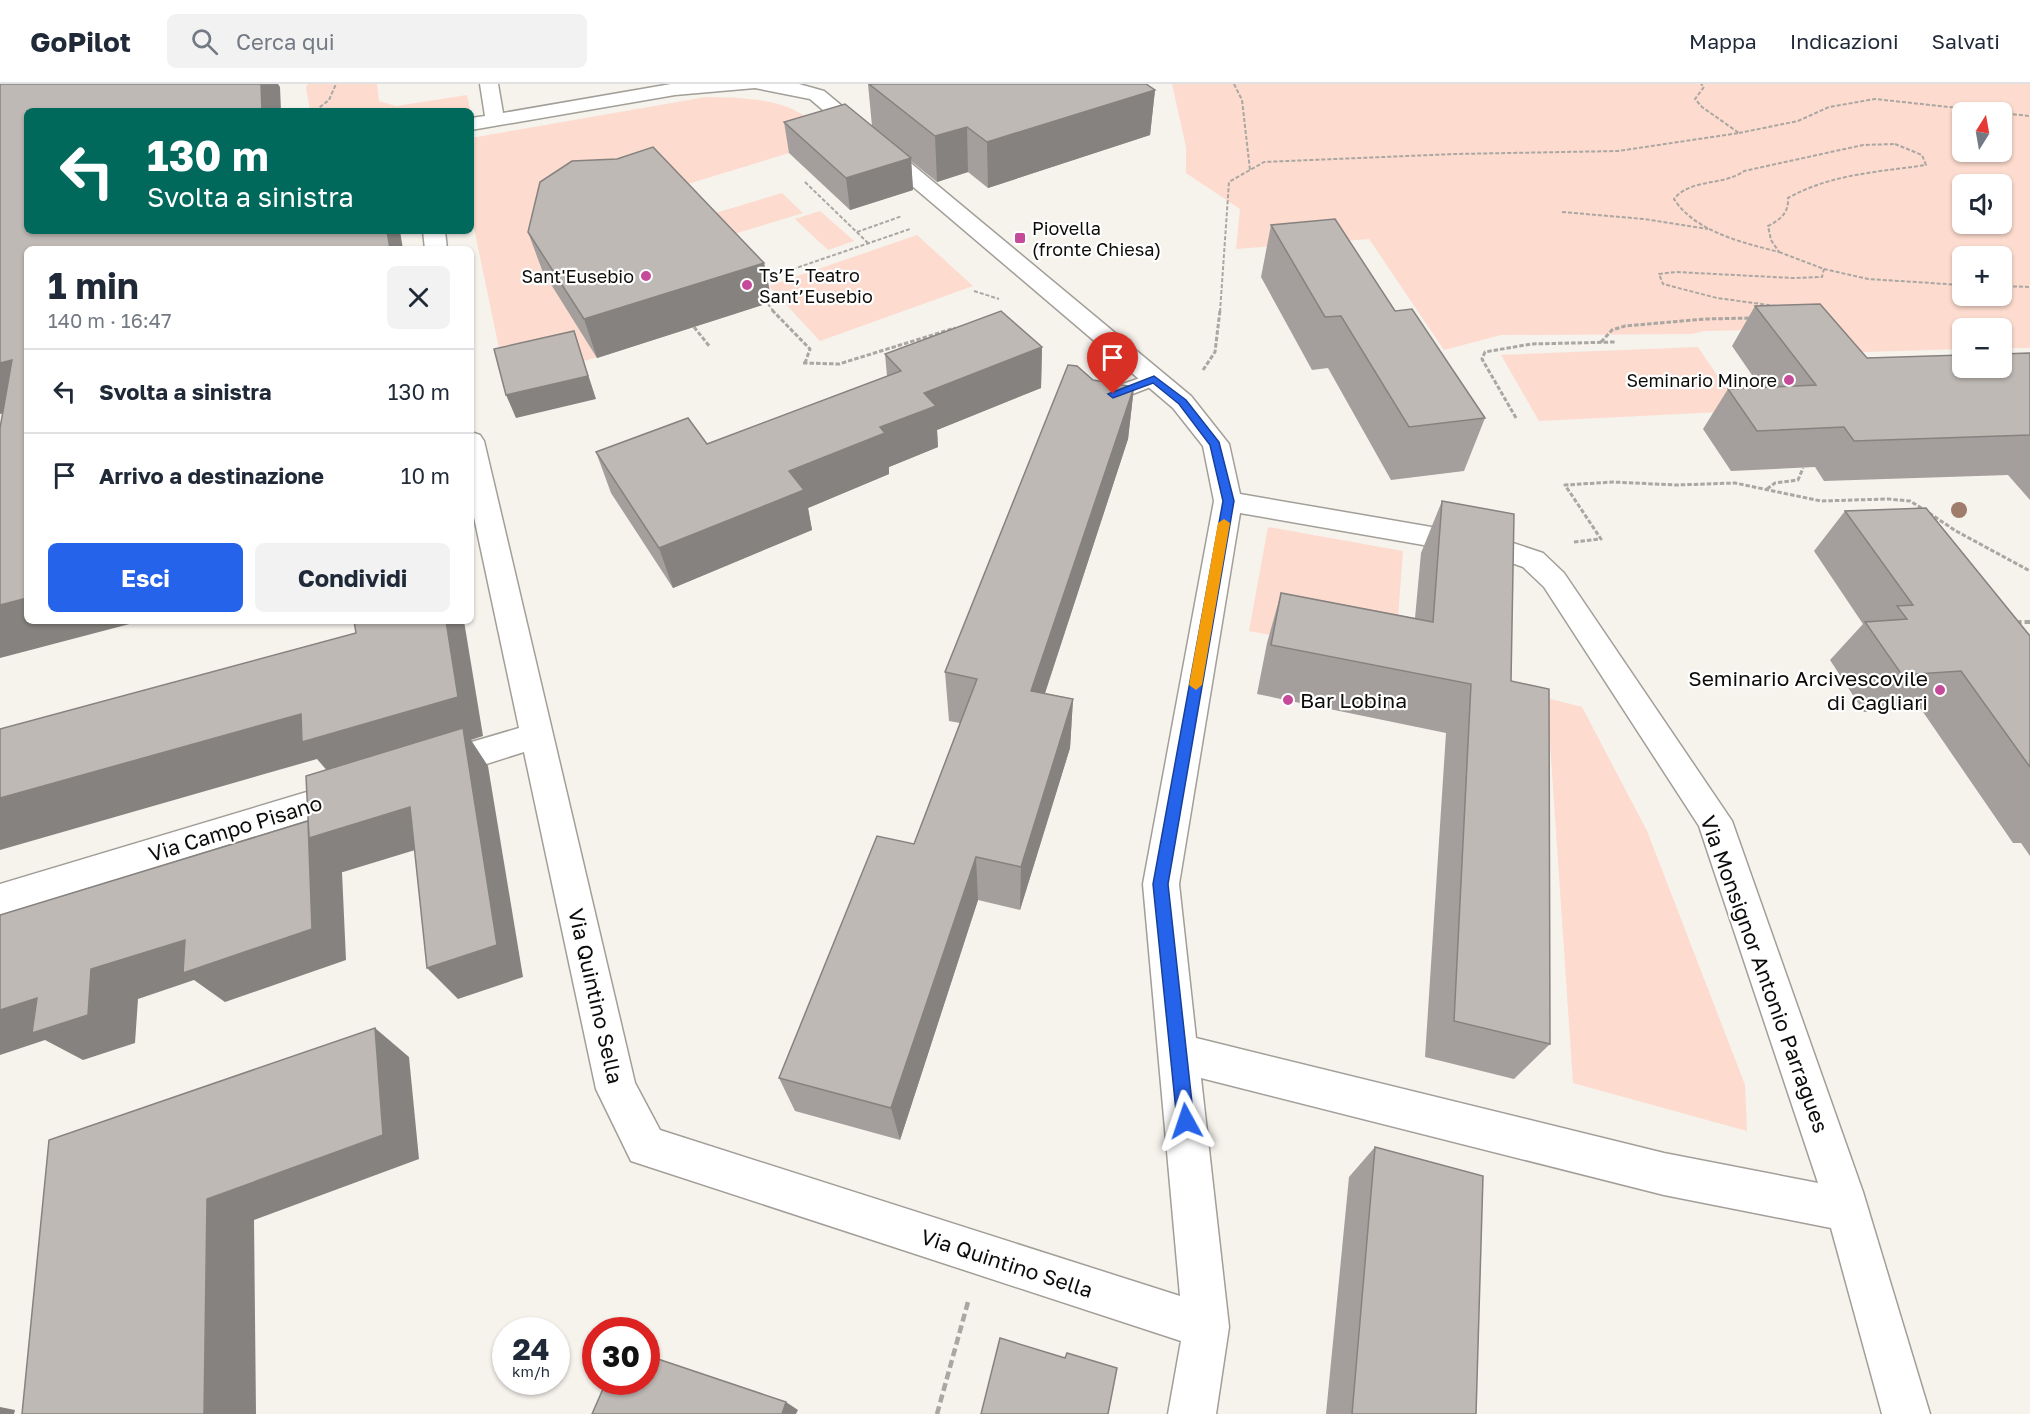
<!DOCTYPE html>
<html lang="it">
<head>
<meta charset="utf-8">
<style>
  body { margin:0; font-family:"Golos Text",sans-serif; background:#f2f2f3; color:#1f2937; height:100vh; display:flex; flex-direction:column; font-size:22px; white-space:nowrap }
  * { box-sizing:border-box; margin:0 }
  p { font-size:20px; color:#747a83 }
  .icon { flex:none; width:33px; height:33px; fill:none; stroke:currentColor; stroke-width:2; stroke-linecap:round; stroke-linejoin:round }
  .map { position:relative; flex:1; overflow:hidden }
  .side { position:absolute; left:24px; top:162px; width:450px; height:378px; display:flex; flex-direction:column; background:#fff; border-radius:9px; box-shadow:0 2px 4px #0004 }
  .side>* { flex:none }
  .top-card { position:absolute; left:24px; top:24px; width:450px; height:126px; border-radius:9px; box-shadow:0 2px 4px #0004; background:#00695c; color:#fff; overflow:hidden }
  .needle { width:39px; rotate:11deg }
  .buttons { position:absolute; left:1952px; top:18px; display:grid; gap:12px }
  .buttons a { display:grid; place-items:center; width:60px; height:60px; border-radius:9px; background:#fff; box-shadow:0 2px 4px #0004; font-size:30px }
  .speed { position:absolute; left:492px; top:1233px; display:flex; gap:12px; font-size:30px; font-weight:700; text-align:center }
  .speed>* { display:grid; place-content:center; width:78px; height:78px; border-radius:50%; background:#fff; box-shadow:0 2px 4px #0004; line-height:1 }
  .speed small { font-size:15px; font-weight:400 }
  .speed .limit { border:9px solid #d22; background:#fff; color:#111 }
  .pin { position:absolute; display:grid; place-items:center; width:51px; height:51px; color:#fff; margin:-62px -26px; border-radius:50% 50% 50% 0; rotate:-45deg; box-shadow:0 0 6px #0007 }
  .pin .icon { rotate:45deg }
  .me { position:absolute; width:66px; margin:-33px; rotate:355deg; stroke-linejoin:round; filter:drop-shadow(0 0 4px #0008) }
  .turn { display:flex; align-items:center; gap:21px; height:126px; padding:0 24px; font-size:27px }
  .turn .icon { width:78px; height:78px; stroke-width:2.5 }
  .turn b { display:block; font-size:42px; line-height:51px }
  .round { display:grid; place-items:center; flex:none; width:63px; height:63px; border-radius:9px; background:#f2f2f3 }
  .headline { display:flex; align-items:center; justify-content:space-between; height:102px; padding:0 24px }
  h1 { font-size:36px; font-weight:700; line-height:45px }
  .button { display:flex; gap:12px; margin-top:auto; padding:12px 24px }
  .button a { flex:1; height:69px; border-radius:9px; background:#2563eb; color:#fff; font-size:24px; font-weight:700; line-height:69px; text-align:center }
  .button a+a { background:#f2f2f3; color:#1f2937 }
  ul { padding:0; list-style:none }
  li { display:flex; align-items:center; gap:18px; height:84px; padding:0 24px; border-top:2px solid #e0e1e3 }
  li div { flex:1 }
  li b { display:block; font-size:22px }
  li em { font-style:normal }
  header { display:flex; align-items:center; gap:36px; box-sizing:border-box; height:84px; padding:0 30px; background:#fff; border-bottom:2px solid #e0e1e3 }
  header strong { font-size:28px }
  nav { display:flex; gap:33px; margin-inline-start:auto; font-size:21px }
  .search { width:420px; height:54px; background:#f2f2f3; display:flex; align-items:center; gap:15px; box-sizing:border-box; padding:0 21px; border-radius:9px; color:#747a83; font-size:22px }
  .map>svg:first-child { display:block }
  .green { fill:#fddbcf; fill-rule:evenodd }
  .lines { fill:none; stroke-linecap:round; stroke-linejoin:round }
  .lane-casing { stroke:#a29e98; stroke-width:3 }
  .street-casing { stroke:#a29e98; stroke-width:3 }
  .path-far3 { stroke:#aaa7a2; stroke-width:2; stroke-dasharray:4 2; stroke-linecap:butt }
  .path-far2 { stroke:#aaa7a2; stroke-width:3; stroke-dasharray:4.5 2; stroke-linecap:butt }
  .path-far1 { stroke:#aaa7a2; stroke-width:4; stroke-dasharray:6 3; stroke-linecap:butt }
  .path { stroke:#aaa7a2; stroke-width:4.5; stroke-dasharray:8 4; stroke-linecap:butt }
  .lane { fill:#fff; fill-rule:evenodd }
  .street { fill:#fff; fill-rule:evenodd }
  .tree { fill:#9f7c6c }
  .wall { fill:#a49f9c }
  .shaded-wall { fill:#86827f }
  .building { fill:#bfb9b5; stroke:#86827f; stroke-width:1.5 }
  .route { fill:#2563eb; stroke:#184099; stroke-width:1.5 }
  .slow { fill:#f59e0b }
  .poi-dot { fill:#c54a9a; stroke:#fff; stroke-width:2 }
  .labels { text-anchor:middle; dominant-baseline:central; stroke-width:4.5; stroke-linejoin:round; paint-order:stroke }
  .far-poi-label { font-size:18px; fill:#0d0c0a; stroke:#fff; text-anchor:start }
  .poi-label { font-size:21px; fill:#0d0c0a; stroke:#fff; text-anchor:end }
  .street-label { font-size:21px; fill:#0d0c0a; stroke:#fff }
</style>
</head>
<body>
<header>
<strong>GoPilot</strong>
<div class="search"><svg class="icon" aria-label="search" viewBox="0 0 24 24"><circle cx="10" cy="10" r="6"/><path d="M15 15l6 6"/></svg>Cerca qui</div>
<nav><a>Mappa</a><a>Indicazioni</a><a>Salvati</a></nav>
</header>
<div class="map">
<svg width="2030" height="1330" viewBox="0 0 2030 1330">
  <rect width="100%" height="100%" fill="#f6f2ec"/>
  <g class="green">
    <path d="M308,0H377L379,17L396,22L467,11L470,25L457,27H310L306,3Z"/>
    <path d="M1172,0H2030V264H2001V244H1962V265L1831,269L1811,245L1704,247L1692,250L1501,251L1444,266L1369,155L1236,165L1240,125L1186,89V63ZM1962,28H2001V68H1962ZM1962,100H2001V140H1962ZM1962,172H2001V212H1962Z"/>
    <path d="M706,13C737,14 776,13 803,31C813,38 822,48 832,56L671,105L561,173L539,181L586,256L618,267L584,277L504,288L471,130V54Z"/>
    <path d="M782,109L803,129L721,154L702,133Z"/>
    <path d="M820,127L854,157L828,166L795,135Z"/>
    <path d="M917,151L973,202L820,257L769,202Z"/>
    <path d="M1698,263L1741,327L1539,337L1501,271Z"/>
    <path d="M1268,443L1403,467L1395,574L1249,547Z"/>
    <path d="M1547,614L1582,623L1647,747L1745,1001L1747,1047L1573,999Z"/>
  </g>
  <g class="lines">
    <g class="lane-casing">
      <path id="lane" d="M1154,289L1161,291L1164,295L1161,299L1099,323L1092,321L1089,316L1092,311Z"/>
    </g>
    <g class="street-casing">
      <g id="street">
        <path d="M480,0H498L503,29L671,0H799L824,7L1191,312L1229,360L1240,410L1501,455L1543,469L1564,489L1732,737L1863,1108L1930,1330H1882L1831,1144L1664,1111L1201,994L1229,1243L1216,1330H1168L1181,1257L631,1077L596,1005L524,668L436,696L424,692L419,682L424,672L519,644L471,419V348L480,351L484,357L635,999L660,1046L1180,1212L1143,800L1214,417L1203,362L1173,324L810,15L755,4L675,11L471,46V34L485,32ZM1240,429L1498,474L1523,483L1544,503L1699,742L1818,1099L1664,1069L1196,954L1179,800Z"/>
        <path d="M423,147H445L447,165H425Z"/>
        <path d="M350,695L362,699L367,709L362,719L0,832V800Z"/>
      </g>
    </g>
    <g class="path-far3">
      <path d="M1234,0L1242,16L1250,86"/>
      <path d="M315,27L329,16L336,0"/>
      <path d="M2001,29L2030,32"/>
      <path d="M1739,49L1798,37L1829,23L1875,15L1995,28"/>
      <path d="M1895,60L1922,71L1926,81C1878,88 1831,90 1788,114C1789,129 1780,136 1768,142L1771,156L1779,168C1744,159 1695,148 1674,115C1691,94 1724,102 1744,87L1863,61Z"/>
      <path d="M805,98L868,159"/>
      <path d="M1562,128L1644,135L1708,145"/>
      <path d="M857,148L902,132"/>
      <path d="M1779,168L1824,185L1868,195L1962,201"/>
      <path d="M764,195L910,145"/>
      <path d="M2001,202L2030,203"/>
      <path d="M974,207L999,215"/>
      <path d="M764,215L774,228"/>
      <path d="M1776,222L1717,214L1663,200L1659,190L1676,188L1793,194L1822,193L1824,185"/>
      <path d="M1220,228L1229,98L1264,78L1455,70L1618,67L1739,49L1702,23L1695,15L1704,3L1701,0"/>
    </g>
    <g class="path-far2">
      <path d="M772,226L810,265L805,279"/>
      <path d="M694,243L710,263"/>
      <path d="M1601,258L1612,246L1625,242L1705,235L1753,234"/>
      <path d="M803,279L839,280L955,244"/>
      <path d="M1203,286L1215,268L1220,226"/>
      <path d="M1516,334L1482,275L1485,268L1531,260L1615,258"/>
      <path d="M1767,405L1775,399L1798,396L1803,384"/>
      <path d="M1929,429L1956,447L2030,487"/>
      <path d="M1574,458L1601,455L1565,401L1613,398L1676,401L1735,399L1821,417L1888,415L1910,417L1923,425"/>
    </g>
    <path class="path-far1" d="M2018,542L2020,538H2030"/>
    <path class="path" d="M937,1330L968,1218"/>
    <use href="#lane" class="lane"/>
    <use href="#street" class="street"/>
  </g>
  <circle class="tree" cx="1959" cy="426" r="8"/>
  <g class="wall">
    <path d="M868,0H1146L1155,6L1150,51L988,104L968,88L937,98L911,77L913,106L850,126L789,69L784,38L872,42Z"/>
    <path d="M1271,141L1395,227L1485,334L1464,387L1391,396L1328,284L1312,286L1261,193Z"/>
    <path d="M528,148L764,179L772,218L597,274L542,186Z"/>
    <path d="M1755,222L1867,274L2030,269V416L2008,391L1824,397L1815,383L1731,387L1703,345L1728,305L1761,304L1732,262Z"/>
    <path d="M1042,263L1041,304L937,346L938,363L889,383V390L808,424L812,446L673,504L611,409L596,368L707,360L887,292L885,270Z"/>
    <path d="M1093,296L1134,303L1128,355L1045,609L1073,615L1070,664L1020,826L978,816L900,1056L795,1027L779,994L914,760L960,639L949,637L945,588Z"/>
    <path d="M1442,417L1511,597L1550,960L1514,995L1425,973L1446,649L1257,610L1267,559L1281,509L1415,534L1421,469Z"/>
    <path d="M1845,427L2030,552V772L2021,759H2013L1921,625L1864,628L1830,576L1863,540L1814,467Z"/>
    <path d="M1375,1063L1476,1330H1326L1349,1093Z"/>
  </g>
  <g class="shaded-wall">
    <path d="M261,0H278L280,3L281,27H262Z"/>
    <path d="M1155,6L1150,51L988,104L987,58Z"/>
    <path d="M967,43L968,88L937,98L935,52Z"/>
    <path d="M911,74L913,106L850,126L846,94Z"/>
    <path d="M387,147H400L403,165H390Z"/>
    <path d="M764,179L772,218L597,274L584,235Z"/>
    <path d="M574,247L596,315L516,334L506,311Z"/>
    <path d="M1042,263L1041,304L937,346L938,363L889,383V390L808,424L812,446L673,504L659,464L789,387L880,343L924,309Z"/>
    <path d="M12,276L27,324L0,330V279Z"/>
    <path d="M1134,303L1128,355L1030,655L1031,607Z"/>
    <path d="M27,514V537H141L0,574V521Z"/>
    <path d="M446,537H464L483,652L471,656L488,682L523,893L458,915L427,884L465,658L336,697L317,675L0,766V714L301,630Z"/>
    <path d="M1073,615L1070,664L1020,826L1021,783Z"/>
    <path d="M410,723L438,759L343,788H342L346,876L225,918L194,896L138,915L135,959L83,976L45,956L0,971V926L91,885L309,754Z"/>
    <path d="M976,773L978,816L900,1056L891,1024Z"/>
    <path d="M375,944L409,973L419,1075L254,1136L256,1330H204L207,1115Z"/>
    <path d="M786,1318L798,1326L796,1330H782Z"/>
    <path d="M0,1323L15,1326L14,1330H0Z"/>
  </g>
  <g class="building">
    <path d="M0,0H261L262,27H27V147H387L390,165H27V514L0,521V344L12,276L0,279Z"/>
    <path d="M869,0H1146L1155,6L987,58L967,43L935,52Z"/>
    <path d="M845,20L911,74L846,94L784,38Z"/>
    <path d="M653,63L764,179L584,235L528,148L540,98L572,77L617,75Z"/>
    <path d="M1335,135L1395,227L1412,225L1485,334L1409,343L1341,232L1325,233L1271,141Z"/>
    <path d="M1820,220L1867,274L1962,271V284H2001V270L2030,269V351L1854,357L1844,343L1757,347L1728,305L1816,301L1755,222Z"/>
    <path d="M1001,227L1042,263L924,309L936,322L880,343L885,349L789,387L804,406L659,464L596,368L688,334L707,360L901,287L885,270Z"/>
    <path d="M574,247L588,292L506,311L494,265Z"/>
    <path d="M1068,281L1077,282L1093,296L1134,303L1031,607L1073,615L1021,783L976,773L891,1024L779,994L877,752L914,760L977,595L945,588Z"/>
    <path d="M1442,417L1514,430L1511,597L1549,605L1550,960L1454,937L1471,600L1271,561L1281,509L1433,538Z"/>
    <path d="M1926,424L2030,552V683L1961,587L1902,591L1865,538L1907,535L1897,522L1913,521L1845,427Z"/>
    <path d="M354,537H446L458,613L302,658L301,630L0,714V645L356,549Z"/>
    <path d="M463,644L497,861L427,884L410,723L309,754L306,692Z"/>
    <path d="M308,737L312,845L183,889L185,856L91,885L88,931L32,949L37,914L0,926V831Z"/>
    <path d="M375,944L383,1051L207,1115L204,1330H22L49,1056Z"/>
    <path d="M1375,1063L1483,1092L1476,1330H1352Z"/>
    <path d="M1000,1254L1065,1274L1067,1269L1117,1284L1108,1330H981Z"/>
    <path d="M646,1271L786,1318L782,1330H592L606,1298H646Z"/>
  </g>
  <path class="route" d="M1154,292L1186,316L1219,358L1234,417L1168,800L1194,1037L1192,1043L1186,1046L1180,1043L1177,1037L1153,800L1223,417L1210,361L1179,320L1153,299L1113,314L1108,310Z"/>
  <path class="slow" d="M1224,435L1230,439L1202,601L1196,606L1189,601L1218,439Z"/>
  <g class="poi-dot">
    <rect x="1014" y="148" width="12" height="12" rx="3"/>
    <circle cx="646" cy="192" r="6"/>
    <circle cx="747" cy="201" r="6"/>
    <circle cx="1789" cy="296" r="6"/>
    <circle cx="1940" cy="606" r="6"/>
    <circle cx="1288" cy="616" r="6"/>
  </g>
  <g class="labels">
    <g class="far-poi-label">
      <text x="1032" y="144">Piovella<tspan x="1032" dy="21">(fronte Chiesa)</tspan></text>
      <text x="759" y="191">Ts’E, Teatro<tspan x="759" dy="21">Sant’Eusebio</tspan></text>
      <text x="634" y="192" text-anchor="end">Sant'Eusebio</text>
      <text x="1777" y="296" text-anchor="end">Seminario Minore</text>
    </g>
    <g class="poi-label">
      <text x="1928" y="594">Seminario Arcivescovile<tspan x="1928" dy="24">di Cagliari</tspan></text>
      <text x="1300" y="616" text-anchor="start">Bar Lobina</text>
    </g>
    <g class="street-label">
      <text transform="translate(235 744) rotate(-17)">Via Campo Pisano</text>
      <text transform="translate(1765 890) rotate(70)">Via Monsignor Antonio Parragues</text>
      <text transform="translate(596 912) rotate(77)">Via Quintino Sella</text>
      <text transform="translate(1007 1179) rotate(18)">Via Quintino Sella</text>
    </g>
  </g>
</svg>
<div class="buttons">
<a><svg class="needle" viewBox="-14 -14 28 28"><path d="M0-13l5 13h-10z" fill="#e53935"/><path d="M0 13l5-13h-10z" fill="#747a83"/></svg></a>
<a><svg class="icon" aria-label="sound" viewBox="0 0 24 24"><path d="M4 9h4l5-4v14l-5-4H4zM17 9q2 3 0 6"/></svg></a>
<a>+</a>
<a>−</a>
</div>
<div class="speed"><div>24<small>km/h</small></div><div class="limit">30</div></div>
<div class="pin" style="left:1113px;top:310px;background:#d93025"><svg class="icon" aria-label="arrive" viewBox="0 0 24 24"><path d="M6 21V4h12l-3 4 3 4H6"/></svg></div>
<svg class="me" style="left:1186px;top:1037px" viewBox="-20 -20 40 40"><path d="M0-17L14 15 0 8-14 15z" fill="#2563eb" stroke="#fff" stroke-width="4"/></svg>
<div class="top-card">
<div class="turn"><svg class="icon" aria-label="left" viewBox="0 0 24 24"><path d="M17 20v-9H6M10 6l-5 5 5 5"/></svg><div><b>130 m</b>Svolta a sinistra</div></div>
</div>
<section class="side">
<div class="headline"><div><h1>1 min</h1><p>140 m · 16:47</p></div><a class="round"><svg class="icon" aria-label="close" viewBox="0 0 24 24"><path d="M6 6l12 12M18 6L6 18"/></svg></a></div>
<ul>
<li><svg class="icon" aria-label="left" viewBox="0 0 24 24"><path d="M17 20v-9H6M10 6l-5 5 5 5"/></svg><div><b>Svolta a sinistra</b></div><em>130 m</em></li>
<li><svg class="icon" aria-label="arrive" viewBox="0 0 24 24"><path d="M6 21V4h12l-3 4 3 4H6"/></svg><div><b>Arrivo a destinazione</b></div><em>10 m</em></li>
</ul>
<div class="button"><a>Esci</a><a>Condividi</a></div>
</section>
</div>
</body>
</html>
